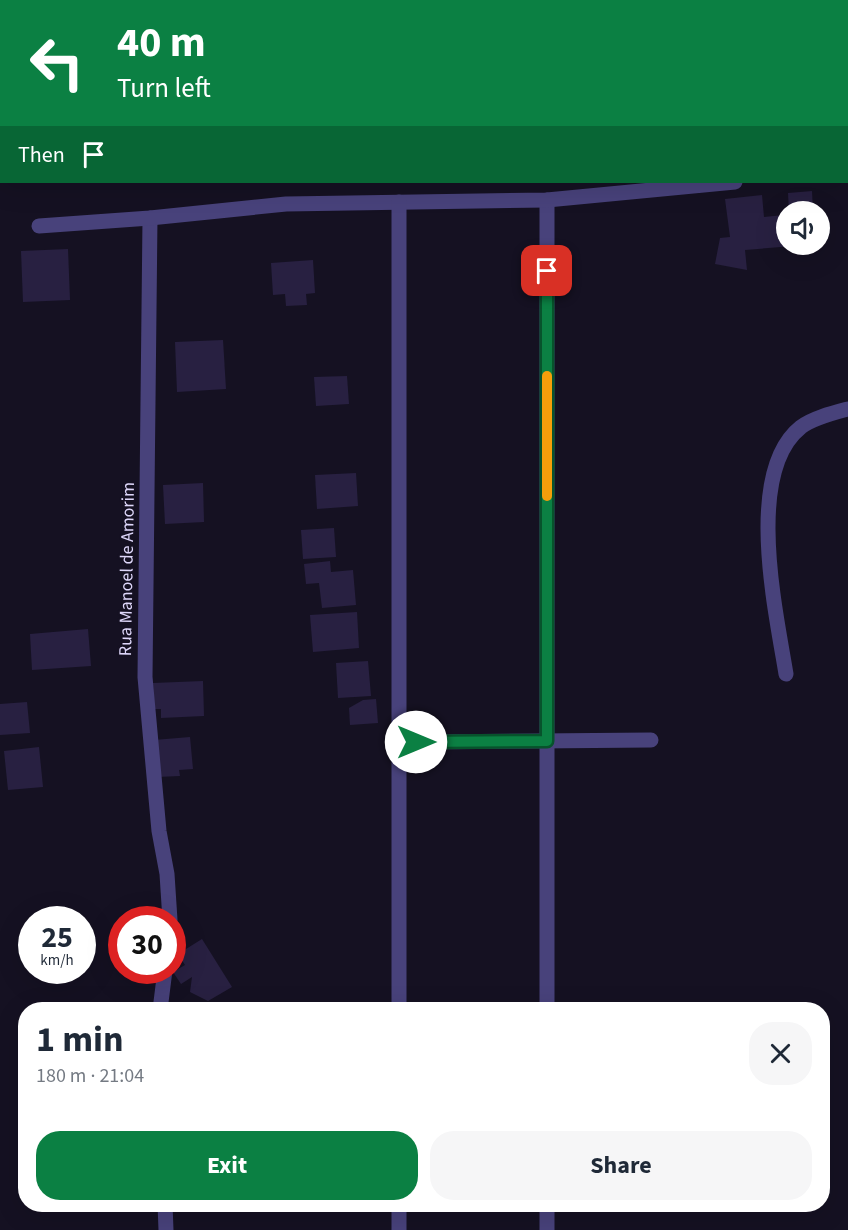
<!DOCTYPE html>
<html lang="en">
<head>
<meta charset="utf-8">
<style>
  body { margin:0; font-family:"Source Sans 3",sans-serif; background:#f6f6f7; color:#1f2937; height:100vh; display:flex; flex-direction:column; font-size:22px; white-space:nowrap }
  * { box-sizing:border-box; margin:0 }
  p { font-size:20px; color:#747a83 }
  .icon { flex:none; width:33px; height:33px; fill:none; stroke:currentColor; stroke-width:2; stroke-linecap:round; stroke-linejoin:round }
  .map { position:relative; flex:1; overflow:hidden }
  .sheet { position:absolute; left:18px; top:1002px; width:812px; height:210px; display:flex; flex-direction:column; background:#fff; border-radius:24px; box-shadow:0 6px 24px #0002 }
  .sheet>* { flex:none }
  .top-card { position:absolute; left:0px; top:0px; width:849px; height:183px; box-shadow:0 6px 24px #0002; background:#0b8043; color:#fff; overflow:hidden }
  .buttons { position:absolute; left:776px; top:201px; display:grid; gap:12px }
  .buttons a { display:grid; place-items:center; width:54px; height:54px; border-radius:50%; background:#fff; box-shadow:0 6px 24px #0002; font-size:30px }
  .speed { position:absolute; left:18px; top:906px; display:flex; gap:12px; font-size:30px; font-weight:700; text-align:center }
  .speed>* { display:grid; place-content:center; width:78px; height:78px; border-radius:50%; background:#fff; box-shadow:0 6px 24px #0002; line-height:1 }
  .speed small { font-size:15px; font-weight:400 }
  .speed .limit { border:9px solid #d22; background:#fff; color:#111 }
  .pin { position:absolute; display:grid; place-items:center; width:51px; height:51px; color:#fff; margin:-26px; border-radius:12px; box-shadow:0 3px 9px #0006 }
  .me { position:absolute; width:66px; margin:-33px; rotate:90deg; stroke-linejoin:round; filter:drop-shadow(0 0 4px #0008) }
  .turn { display:flex; align-items:center; gap:21px; height:126px; padding:0 18px; font-size:27px }
  .turn .icon { width:78px; height:78px; stroke-width:2.5 }
  .turn b { display:block; font-size:42px; line-height:51px }
  .then { display:flex; align-items:center; height:57px; padding:0 18px; background:#0003; gap:12px; font-size:22px }
  .round { display:grid; place-items:center; flex:none; width:63px; height:63px; border-radius:24px; background:#f6f6f7 }
  .head { display:flex; align-items:center; justify-content:space-between; height:102px; padding:0 18px }
  h1 { font-size:36px; font-weight:700; line-height:45px }
  .primary-button { display:flex; gap:12px; margin-top:auto; padding:12px 18px }
  .primary-button a { flex:1; height:69px; border-radius:24px; background:#0b8043; color:#fff; font-size:24px; font-weight:700; line-height:69px; text-align:center }
  .primary-button a+a { background:#f6f6f7; color:#1f2937 }
  .map>svg:first-child { display:block }
  .building { fill:#282041 }
  .lines { fill:none; stroke-linecap:round; stroke-linejoin:round }
  .street { stroke:#48427b; stroke-width:15 }
  .secondary { stroke:#857bed; stroke-width:15 }
  .route-casing { stroke:#07532c; stroke-width:15 }
  .route { stroke:#0b8043; stroke-width:10 }
  .slow { stroke:#f59e0b; stroke-width:10 }
  .labels { text-anchor:middle; dominant-baseline:central; stroke-width:4.5; stroke-linejoin:round; paint-order:stroke }
  .street-label { font-size:18px; fill:#ded7fa; stroke:#151122 }
</style>
</head>
<body>
<div class="map">
<svg width="848" height="1230" viewBox="0 0 848 1230">
  <rect width="100%" height="100%" fill="#151122"/>
  <g class="building">
    <path d="M812,191L813,212H789L788,193Z"/>
    <path d="M762,195L764,217L784,215L786,221V244L793,246L745,250L747,270L715,264L720,238L730,237L725,199Z"/>
    <path d="M68,249L70,300L23,302L21,251Z"/>
    <path d="M313,260L315,293L306,294L307,305L286,306L285,294L273,295L271,263Z"/>
    <path d="M223,340L226,389L177,392L175,342Z"/>
    <path d="M347,376L349,404L316,406L314,377Z"/>
    <path d="M356,473L358,506L317,509L315,475Z"/>
    <path d="M203,483L204,522L165,524L163,485Z"/>
    <path d="M334,528L336,557L303,559L301,530Z"/>
    <path d="M330,561L331,572L353,570L356,605L322,608L319,583L306,584L304,564Z"/>
    <path d="M357,612L359,648L313,652L310,615Z"/>
    <path d="M88,629L91,666L32,670L30,634Z"/>
    <path d="M368,661L371,696L338,698L336,663Z"/>
    <path d="M203,681L204,716L161,718V709H154L153,683Z"/>
    <path d="M376,699L378,723L350,725L349,708L363,700Z"/>
    <path d="M27,702L30,733L0,735V704Z"/>
    <path d="M190,737L193,769L179,770L180,776L157,777L154,740Z"/>
    <path d="M39,747L43,787L8,790L4,751Z"/>
    <path d="M202,939L232,987L208,1001L190,992L192,977L181,984L173,972L185,965L178,954Z"/>
  </g>
  <g class="lines">
    <g class="street">
      <path d="M606,2L611,0"/>
      <path d="M547,200V1010"/>
      <path d="M150,218L145,677L159,831L167,874L170,920"/>
      <path d="M39,226L150,218L286,204L547,200L735,182"/>
      <path d="M786,674C776,612 744,472 801,427C813,418 833,413 848,409"/>
      <path d="M416,742L651,740"/>
      <path d="M160,1010L165,970"/>
      <path d="M399,1010V202"/>
      <path d="M165,1204L166,1230"/>
      <path d="M547,1204V1230"/>
      <path d="M399,1230V1204"/>
    </g>
    <path class="secondary" d="M642,0L643,2"/>
  </g>
  <g class="lines">
    <g class="route-casing">
      <path id="route" d="M416,742L547,741V271"/>
    </g>
    <use href="#route" class="route"/>
    <path class="slow" d="M547,376V496"/>
  </g>
  <g class="labels">
    <g class="street-label">
      <text transform="translate(127 569) rotate(-89)">Rua Manoel de Amorim</text>
    </g>
  </g>
</svg>
<div class="buttons">
<a><svg class="icon" aria-label="sound" viewBox="0 0 24 24"><path d="M4 9h4l5-4v14l-5-4H4zM17 9q2 3 0 6"/></svg></a>
</div>
<div class="speed"><div>25<small>km/h</small></div><div class="limit">30</div></div>
<div class="pin" style="left:547px;top:271px;background:#d93025"><svg class="icon" aria-label="arrive" viewBox="0 0 24 24"><path d="M6 21V4h12l-3 4 3 4H6"/></svg></div>
<svg class="me" style="left:416px;top:742px" viewBox="-20 -20 40 40"><circle r="19" fill="#fff"/><path d="M0-13L10 11 0 6-10 11z" fill="#0b8043"/></svg>
<div class="top-card">
<div class="turn"><svg class="icon" aria-label="left" viewBox="0 0 24 24"><path d="M17 20v-9H6M10 6l-5 5 5 5"/></svg><div><b>40 m</b>Turn left</div></div>
<div class="then">Then<svg class="icon" aria-label="arrive" viewBox="0 0 24 24"><path d="M6 21V4h12l-3 4 3 4H6"/></svg></div>
</div>
<section class="sheet">
<div class="head"><div><h1>1 min</h1><p>180 m · 21:04</p></div><a class="round"><svg class="icon" aria-label="close" viewBox="0 0 24 24"><path d="M6 6l12 12M18 6L6 18"/></svg></a></div>
<div class="primary-button"><a>Exit</a><a>Share</a></div>
</section>
</div>
</body>
</html>
